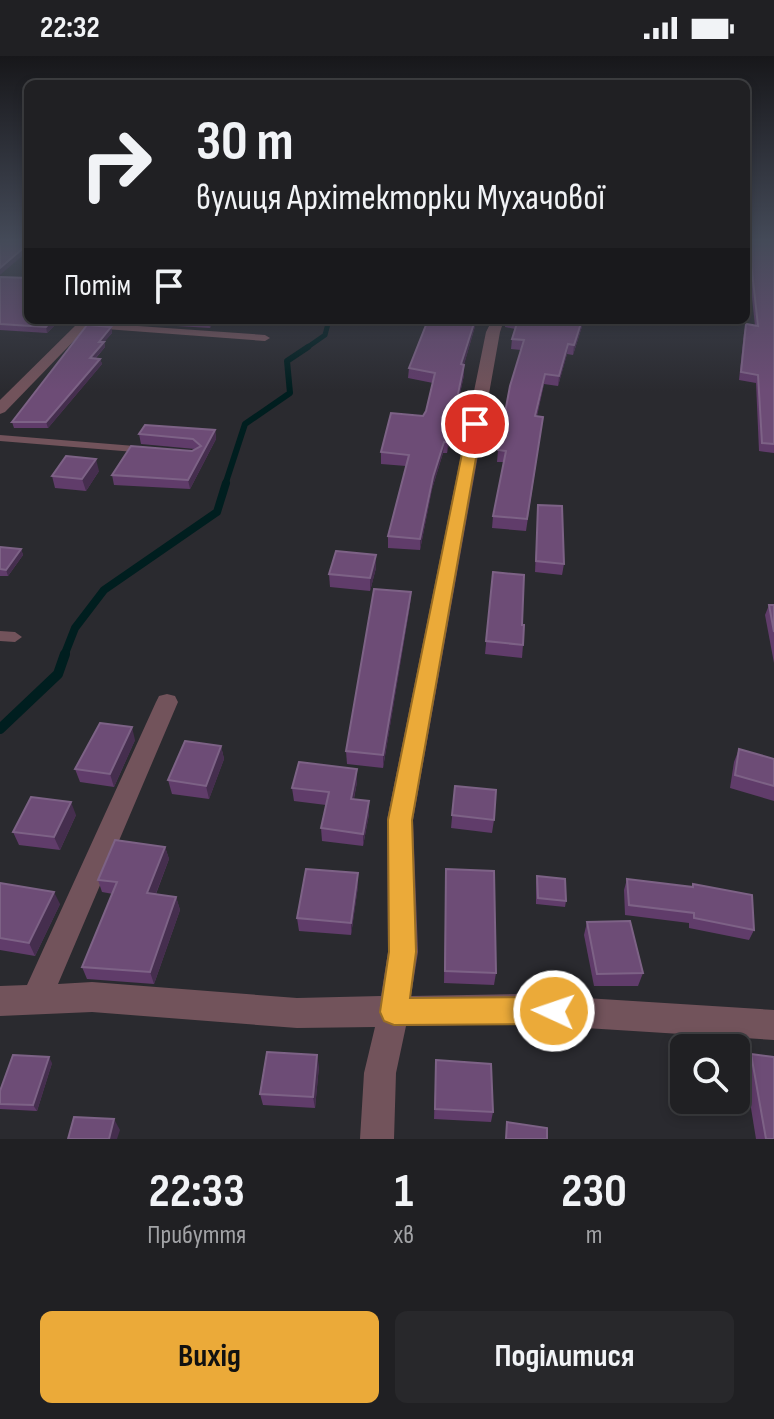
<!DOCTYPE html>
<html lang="uk">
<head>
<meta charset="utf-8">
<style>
  body { margin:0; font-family:"Sofia Sans Condensed",sans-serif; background:#28282b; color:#f1f3f6; height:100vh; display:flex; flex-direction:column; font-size:30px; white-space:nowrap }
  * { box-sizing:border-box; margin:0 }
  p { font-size:26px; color:#a2a3a6 }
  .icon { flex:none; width:44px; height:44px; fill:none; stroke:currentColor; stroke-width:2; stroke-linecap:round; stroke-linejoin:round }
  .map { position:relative; height:1083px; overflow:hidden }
  .sheet { display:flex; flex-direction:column; background:#202023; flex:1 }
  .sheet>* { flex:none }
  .hud { position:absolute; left:24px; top:24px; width:726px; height:244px; border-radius:12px; box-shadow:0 4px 12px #0003,0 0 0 2px #3d3e41; background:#202023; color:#f1f3f6; overflow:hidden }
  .tools { position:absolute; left:670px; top:978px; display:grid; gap:16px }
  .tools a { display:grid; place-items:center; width:80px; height:80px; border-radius:12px; background:#202023; box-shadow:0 4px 12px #0003,0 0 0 2px #3d3e41; font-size:40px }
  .pin { position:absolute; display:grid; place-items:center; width:68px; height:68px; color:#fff; margin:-34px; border:4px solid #fff; border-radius:50%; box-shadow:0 2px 8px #0007 }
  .me { position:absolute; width:88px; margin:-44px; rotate:273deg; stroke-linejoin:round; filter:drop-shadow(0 0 6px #0008) }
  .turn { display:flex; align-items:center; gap:28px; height:168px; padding:0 40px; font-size:36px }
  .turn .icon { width:104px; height:104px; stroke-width:2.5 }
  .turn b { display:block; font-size:56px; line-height:68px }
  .then { display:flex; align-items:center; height:76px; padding:0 40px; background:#0003; gap:16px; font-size:30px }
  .eta { display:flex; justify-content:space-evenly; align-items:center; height:136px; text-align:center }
  .eta b { font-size:48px; font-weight:700; line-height:56px }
  .button { display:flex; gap:16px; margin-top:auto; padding:16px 40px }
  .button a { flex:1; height:92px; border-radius:12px; background:#ebaa39; color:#111; font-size:32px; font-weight:700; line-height:92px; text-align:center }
  .button a+a { background:#28282b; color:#f1f3f6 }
  .status { display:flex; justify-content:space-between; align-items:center; height:56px; padding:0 40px; background:#202023; direction:ltr }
  .status svg { height:22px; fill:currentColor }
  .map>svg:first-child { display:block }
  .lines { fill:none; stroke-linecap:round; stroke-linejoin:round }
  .stream-far3 { stroke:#001e1f; stroke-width:5 }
  .stream-far2 { stroke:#001e1f; stroke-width:6 }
  .stream-far1 { stroke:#001e1f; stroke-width:8 }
  .stream { stroke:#001e1f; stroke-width:10 }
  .lane { fill:#72535b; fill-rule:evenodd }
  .street { fill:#72535b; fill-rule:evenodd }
  .wall { fill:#603c6a }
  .shaded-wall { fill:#452e4e }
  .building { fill:#6d4c76; stroke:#7d6286; stroke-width:2 }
  .route { fill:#ebaa39; stroke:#996e25; stroke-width:2 }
</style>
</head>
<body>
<div class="status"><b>22:32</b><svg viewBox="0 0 49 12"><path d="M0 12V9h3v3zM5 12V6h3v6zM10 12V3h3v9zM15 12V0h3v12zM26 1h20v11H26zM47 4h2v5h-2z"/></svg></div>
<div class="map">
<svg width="774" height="1083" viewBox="0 0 774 1083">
  <rect width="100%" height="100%" fill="#2a2a2f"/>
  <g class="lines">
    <path class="stream-far3" d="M305,293L325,279L329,264"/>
    <path class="stream-far2" d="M225,429L245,368L290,337L287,305L308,291"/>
    <path class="stream-far1" d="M64,600L75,572L104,534L217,456L226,427"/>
    <path class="stream" d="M0,673L58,618L65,598"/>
    <g class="lane">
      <path d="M95,267L265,279L270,282L265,285L92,272L90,270Z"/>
      <path d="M0,379L147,391L153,394L147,397L0,385Z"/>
      <path d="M0,575L15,576L22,581L15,586L0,585Z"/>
    </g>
    <g class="street">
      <path d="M81,264H94L5,356L0,358V344Z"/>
      <path d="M492,264H504L500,276L413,764L418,896L411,940L522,938L774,954V984L522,968L406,970L396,1017L394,1083H360L364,1017L375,971L297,972L92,956L0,960V930L27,929L156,646L159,640L167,638L175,640L178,646L58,928L92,926L297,942L381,940L388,896L387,764L486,276Z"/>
    </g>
  </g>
  <g class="wall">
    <path d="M746,183H774V397L759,395L756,327L739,324L744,276L746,268L755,270L749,213L746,212Z"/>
    <path d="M0,221L60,264L47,277L0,274Z"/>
    <path d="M97,264H123L121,266Z"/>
    <path d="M175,264H215L210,272L176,270Z"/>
    <path d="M446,264H490L486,269L476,267L464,308V319L447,397H443L432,433L420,494L388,492V480L406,410L381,408V396L423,360L426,355L433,327L408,322L409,312Z"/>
    <path d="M505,264H584L573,299L567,298L558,330L544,328L537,360L543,361L526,475L492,472L493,460L504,406H497L498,394L521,294L511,293L512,283L515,273L505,271Z"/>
    <path d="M111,271L112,277L104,286L105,291L96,302L100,303L102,308L48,372H14L12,366Z"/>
    <path d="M215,374L216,383L190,433L114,429L112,419L195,393L141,388L139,378Z"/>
    <path d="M99,415L86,435L55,432L52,420Z"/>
    <path d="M538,449L564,508L562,519L535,516Z"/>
    <path d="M0,491L21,493L23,499L8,520H0Z"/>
    <path d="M376,499V512L370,535L330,531L329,518Z"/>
    <path d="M493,516L522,569L523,589L522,602L485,598Z"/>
    <path d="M411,536L410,549L383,712L347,708L346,695Z"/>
    <path d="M769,549H774V607L765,559Z"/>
    <path d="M135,684L114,731L80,726L75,713Z"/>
    <path d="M221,690L224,703L209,743L172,738L168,724Z"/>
    <path d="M739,693L774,703V745L730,732L734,706Z"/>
    <path d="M357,726L354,743L369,745V758L363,790L322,785L321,772L326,749L294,745L292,732Z"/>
    <path d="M455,730L494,764L492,777L451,772Z"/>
    <path d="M76,759L60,794L19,789L13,776Z"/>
    <path d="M165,791L169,803L156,838L176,841L180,854L154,928L87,923L82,911L113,838L102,836L98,824Z"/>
    <path d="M446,813L496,917L494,929L444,927Z"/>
    <path d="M537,820L566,845L565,851L536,848V826Z"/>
    <path d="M627,823L692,831L693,828L754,874L749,884L689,872V867L625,859L624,834Z"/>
    <path d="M0,827L60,848L35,900L0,894Z"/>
    <path d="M358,830L351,879L299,875L297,862Z"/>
    <path d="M587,866L643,917L638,930H594L584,879Z"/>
    <path d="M751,998L774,1083H756L744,1009Z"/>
    <path d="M436,1004L493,1056L491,1066L434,1063Z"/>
    <path d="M52,1007L37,1055L0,1053V1035Z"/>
    <path d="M319,1010L315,1052L263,1049L260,1038Z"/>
  </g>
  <g class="shaded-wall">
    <path d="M28,188V195L0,219V212Z"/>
    <path d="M52,264H60L47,277L46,271Z"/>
    <path d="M210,264H215L210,272L209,266Z"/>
    <path d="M475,264H476V267L461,319V308Z"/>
    <path d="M582,264H584L573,299L574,289Z"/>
    <path d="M111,271L112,277L104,286L105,291L91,307L90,302L99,286Z"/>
    <path d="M568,288L567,298L558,330L559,320Z"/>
    <path d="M100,303L102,308L48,372L46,366Z"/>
    <path d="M464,309V319L447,397L448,386Z"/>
    <path d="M545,318L544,328L534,371L535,360Z"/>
    <path d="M215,374L216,383L190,433L188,424Z"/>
    <path d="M444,386L443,397L432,433L420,494V483L433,421Z"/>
    <path d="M96,403L99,415L86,435L82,423Z"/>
    <path d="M21,493L23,499L8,520L6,514Z"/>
    <path d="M376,499V512L370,535V522Z"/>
    <path d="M411,536L410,549L383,712V699Z"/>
    <path d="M132,671L135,684L114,731L110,718Z"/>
    <path d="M221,690L224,703L209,743L206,730Z"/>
    <path d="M357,713V726L351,756V743Z"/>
    <path d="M369,745V758L363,790V778Z"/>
    <path d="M71,746L76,759L60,794L54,781Z"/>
    <path d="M165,791L169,803L151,850L147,837Z"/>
    <path d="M358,817V830L351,879V867Z"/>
    <path d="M54,836L60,848L35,900L29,887Z"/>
    <path d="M176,841L180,854L154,928L150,916Z"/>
    <path d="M317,999L319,1010L315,1052L313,1041Z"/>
    <path d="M49,1001L52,1007L37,1055L33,1049Z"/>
    <path d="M114,1063L120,1074L117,1083H109Z"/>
  </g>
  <g class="building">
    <path d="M0,183H28V188L0,212Z"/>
    <path d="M746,183H774V388L762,387L758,319L741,316L746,268L758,270L751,206L746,205Z"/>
    <path d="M0,221L28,222V264H52L46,271L0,268Z"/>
    <path d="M185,264H210L209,266Z"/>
    <path d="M428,264H475L461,308L464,309L448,386H444L433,421L420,483L388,480L409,399L381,396L391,357L423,360L426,355L435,317L409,312Z"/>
    <path d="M518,264H582L574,289L568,288L559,320L545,318L535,360L543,361L527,463L493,460L506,395L498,394L510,330L524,284L512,283Z"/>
    <path d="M87,269L111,271L99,286H104L90,302L100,303L46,366H12Z"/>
    <path d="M145,369L215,374L188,424L112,419L131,390L192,395L201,390L193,383L139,378Z"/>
    <path d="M66,400L96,403L82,423L52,420Z"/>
    <path d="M538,449L562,450L564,508L536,505Z"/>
    <path d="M0,491L21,493L6,514L0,513Z"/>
    <path d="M336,495L376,499L370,522L329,518Z"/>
    <path d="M493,516L524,519L522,569H524L523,589L486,585Z"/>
    <path d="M374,533L411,536L383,699L346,695Z"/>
    <path d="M769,549H774V576Z"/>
    <path d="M100,667L132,671L110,718L75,713Z"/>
    <path d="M185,685L221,690L206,730L168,724Z"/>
    <path d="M739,693L774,703V730L735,719Z"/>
    <path d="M299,706L357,713L351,743L369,745L363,778L321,772L329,736L292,732Z"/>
    <path d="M455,730L496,734L494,764L452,759Z"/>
    <path d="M31,741L71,746L54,781L13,776Z"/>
    <path d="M115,784L165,791L147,837L176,841L150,916L82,911L117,826L98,824Z"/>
    <path d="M306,813L358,817L351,867L297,862Z"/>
    <path d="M446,813L494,815L496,917L445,915Z"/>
    <path d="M537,820L565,823L566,845L538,842Z"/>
    <path d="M627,823L693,831V828L752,839L754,874L694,862V857L629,849Z"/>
    <path d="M0,827L54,836L29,887L0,882Z"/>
    <path d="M630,865L643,917L597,918L587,866Z"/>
    <path d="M267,996L317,999L313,1041L260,1038Z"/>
    <path d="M751,998L774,1001V1083H766Z"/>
    <path d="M13,999L49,1001L33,1049L0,1048V1035Z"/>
    <path d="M436,1004L491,1008L493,1056L435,1053Z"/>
    <path d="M74,1061L114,1063L109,1083H68Z"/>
    <path d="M507,1066L547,1072V1083H506Z"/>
  </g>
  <linearGradient id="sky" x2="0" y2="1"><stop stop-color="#17171a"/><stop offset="0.55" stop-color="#444a58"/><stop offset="1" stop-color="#444a58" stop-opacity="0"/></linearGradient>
  <rect width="774" height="335" fill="url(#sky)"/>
  <path class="route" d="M475,364L482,368L412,764L416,896L410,942L554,941L563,945L567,955L563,964L554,968L394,969L384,965L380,956L389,896L388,764L468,368Z"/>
</svg>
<div class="tools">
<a><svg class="icon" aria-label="search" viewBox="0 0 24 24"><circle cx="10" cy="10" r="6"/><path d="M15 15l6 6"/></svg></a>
</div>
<div class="pin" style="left:475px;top:368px;background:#d93025"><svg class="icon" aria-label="arrive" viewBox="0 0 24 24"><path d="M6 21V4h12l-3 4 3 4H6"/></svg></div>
<svg class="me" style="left:554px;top:955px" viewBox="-20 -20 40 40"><circle r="17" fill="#ebaa39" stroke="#fff" stroke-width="3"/><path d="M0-11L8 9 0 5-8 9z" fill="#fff"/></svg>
<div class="hud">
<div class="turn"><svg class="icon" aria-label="right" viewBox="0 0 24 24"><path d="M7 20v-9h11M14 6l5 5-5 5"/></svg><div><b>30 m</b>вулиця Архітекторки Мухачової</div></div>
<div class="then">Потім<svg class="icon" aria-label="arrive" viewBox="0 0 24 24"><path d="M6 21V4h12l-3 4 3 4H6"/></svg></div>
</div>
</div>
<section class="sheet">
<div class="eta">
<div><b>22:33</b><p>Прибуття</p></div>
<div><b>1</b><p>хв</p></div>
<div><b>230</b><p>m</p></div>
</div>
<div class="button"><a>Вихід</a><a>Поділитися</a></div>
</section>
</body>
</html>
